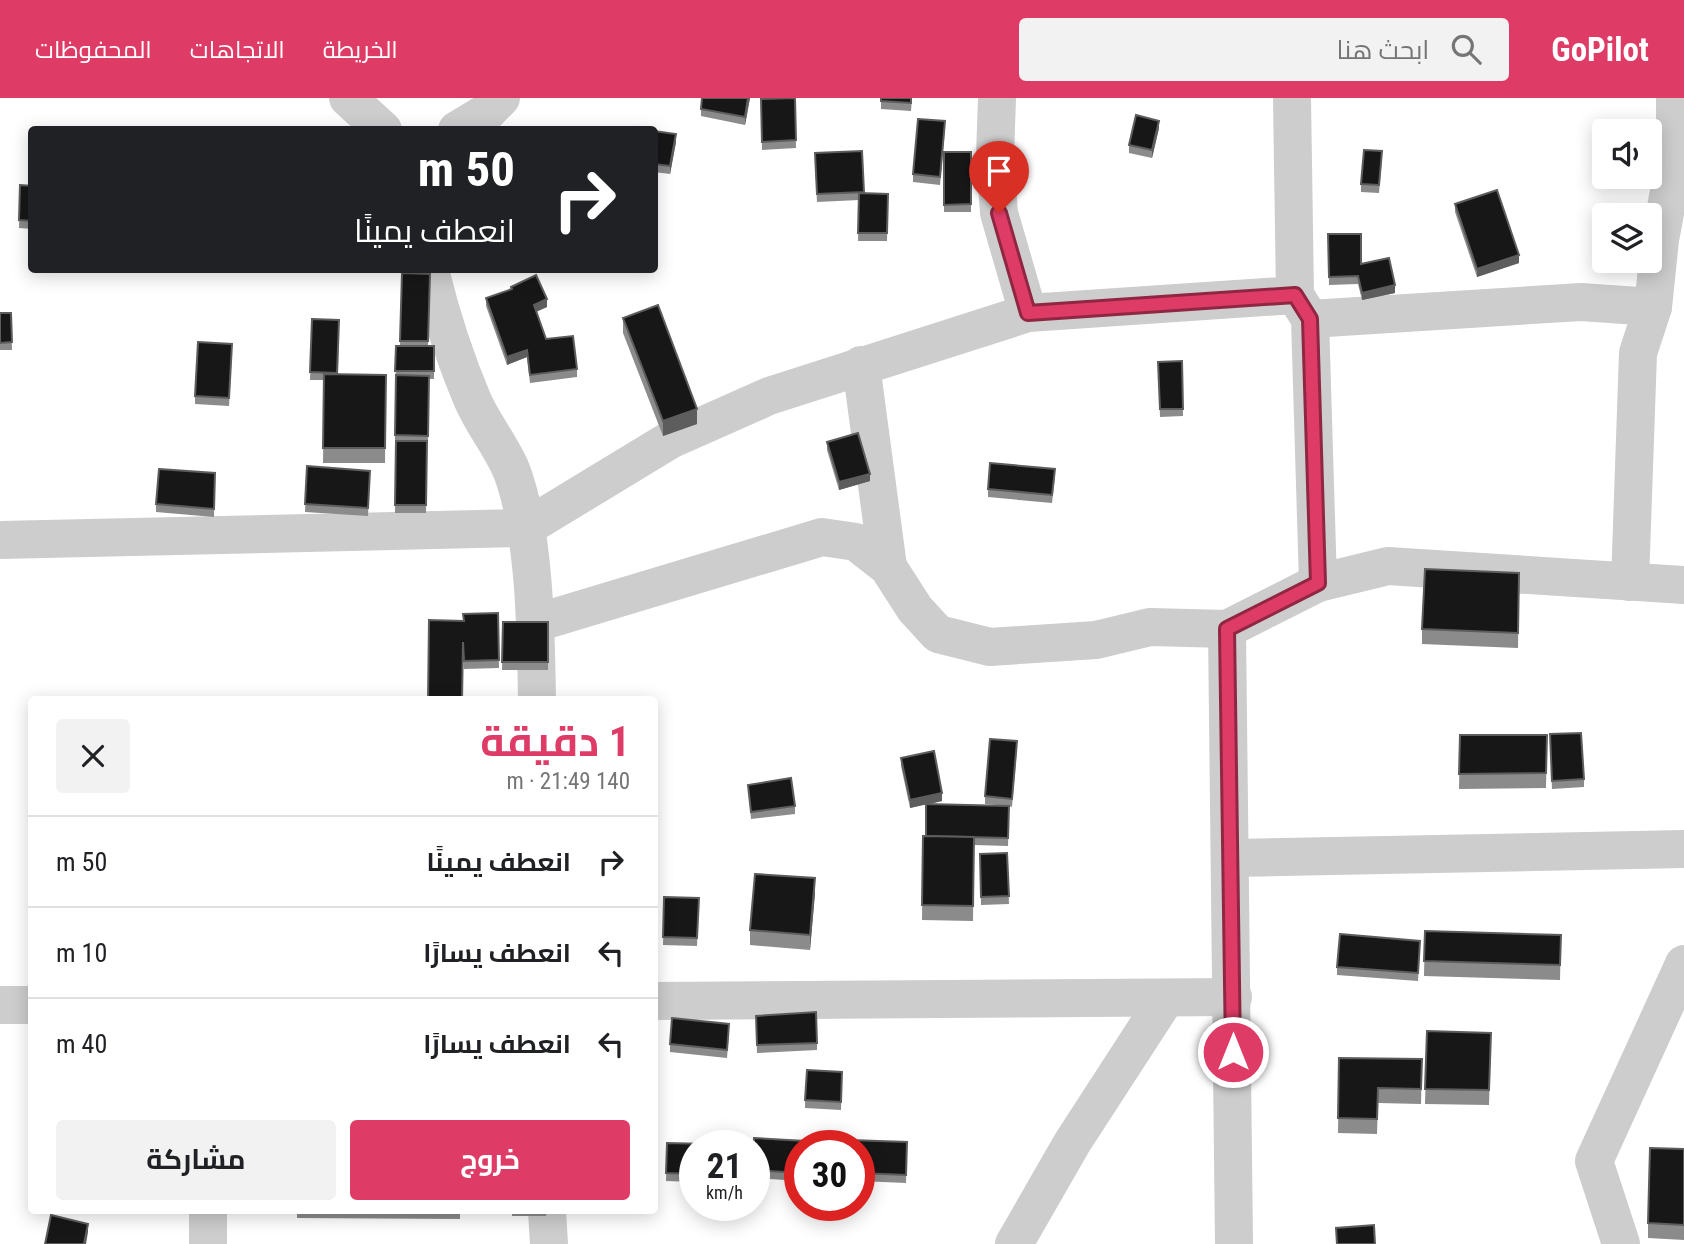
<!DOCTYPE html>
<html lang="ar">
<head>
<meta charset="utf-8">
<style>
  body { margin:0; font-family:"Roboto Condensed",Cairo,sans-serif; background:#f2f2f2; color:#202124; direction:rtl; height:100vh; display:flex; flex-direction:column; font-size:26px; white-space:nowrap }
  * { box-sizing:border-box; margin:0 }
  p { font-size:23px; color:#757577 }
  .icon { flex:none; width:38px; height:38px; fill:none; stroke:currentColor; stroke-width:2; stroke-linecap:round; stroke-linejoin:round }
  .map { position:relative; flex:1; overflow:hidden; direction:ltr }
  .panel { position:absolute; left:28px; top:598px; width:630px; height:518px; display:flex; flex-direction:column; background:#fff; border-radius:7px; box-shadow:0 4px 18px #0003; direction:rtl }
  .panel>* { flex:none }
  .hud { position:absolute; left:28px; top:28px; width:630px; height:147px; border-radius:7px; box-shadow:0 4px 18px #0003; direction:rtl; background:#202124; color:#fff; overflow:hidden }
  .buttons { position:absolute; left:1592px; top:21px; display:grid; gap:14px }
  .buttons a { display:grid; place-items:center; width:70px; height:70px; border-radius:7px; background:#fff; box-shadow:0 4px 18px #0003; font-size:35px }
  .speed { position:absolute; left:679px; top:1032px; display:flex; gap:14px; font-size:35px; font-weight:700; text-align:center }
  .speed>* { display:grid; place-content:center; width:91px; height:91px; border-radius:50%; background:#fff; box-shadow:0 4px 18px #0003; line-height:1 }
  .speed small { font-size:18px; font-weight:400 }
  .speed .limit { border:10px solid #d22; background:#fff; color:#111 }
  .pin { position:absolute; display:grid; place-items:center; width:60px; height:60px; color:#fff; margin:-72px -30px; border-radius:50% 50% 50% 0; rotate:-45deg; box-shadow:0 0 7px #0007 }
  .pin .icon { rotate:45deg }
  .me { position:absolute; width:77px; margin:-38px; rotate:0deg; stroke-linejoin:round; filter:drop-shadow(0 0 5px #0008) }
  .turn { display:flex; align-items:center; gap:24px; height:147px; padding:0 28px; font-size:32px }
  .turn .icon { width:91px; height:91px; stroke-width:2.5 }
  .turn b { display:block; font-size:49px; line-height:60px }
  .round { display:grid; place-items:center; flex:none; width:74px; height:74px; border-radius:7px; background:#f2f2f2 }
  .head { display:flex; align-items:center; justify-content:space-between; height:119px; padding:0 28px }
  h1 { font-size:42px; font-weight:700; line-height:52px; color:#de3c66 }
  .button { display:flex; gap:14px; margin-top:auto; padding:14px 28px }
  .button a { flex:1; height:80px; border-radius:7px; background:#de3c66; color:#fff; font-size:28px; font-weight:700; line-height:80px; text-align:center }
  .button a+a { background:#f2f2f2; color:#202124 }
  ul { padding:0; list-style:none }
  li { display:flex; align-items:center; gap:21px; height:91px; padding:0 28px; border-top:2px solid #e0e0e0 }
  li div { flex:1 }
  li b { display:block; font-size:26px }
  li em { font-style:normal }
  header { display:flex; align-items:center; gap:42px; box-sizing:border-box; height:98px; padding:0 35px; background:#de3c66; color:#fff }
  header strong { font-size:33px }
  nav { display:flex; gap:38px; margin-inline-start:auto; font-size:24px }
  .search { width:490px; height:63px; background:#f2f2f2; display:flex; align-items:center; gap:18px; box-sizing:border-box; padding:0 24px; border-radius:7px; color:#757577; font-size:26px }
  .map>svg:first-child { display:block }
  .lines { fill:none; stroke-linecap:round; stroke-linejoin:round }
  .minor { stroke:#cdcdcd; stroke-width:38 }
  .wall { fill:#8b8b8b }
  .shaded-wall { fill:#5d5d5d }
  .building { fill:#171717; stroke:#5d5d5d; stroke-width:2 }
  .route-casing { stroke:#902742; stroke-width:18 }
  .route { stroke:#de3c66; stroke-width:12 }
</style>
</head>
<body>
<header>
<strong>GoPilot</strong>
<div class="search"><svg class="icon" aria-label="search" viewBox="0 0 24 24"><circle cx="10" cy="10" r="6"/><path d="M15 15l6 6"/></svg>ابحث هنا</div>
<nav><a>الخريطة</a><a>الاتجاهات</a><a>المحفوظات</a></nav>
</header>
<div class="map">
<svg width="1684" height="1146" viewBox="0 0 1684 1146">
  <rect width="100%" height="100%" fill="#fff"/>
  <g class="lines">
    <g class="minor">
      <path d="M348,0L383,32"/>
      <path d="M997,0L995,58L999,115L1028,215"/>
      <path d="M1292,0L1295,197L1310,221L1318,485"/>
      <path d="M457,32L487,14L501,0"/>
      <path d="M430,172C441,217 455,261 473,303C484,328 502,349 512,374C535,436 536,536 537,602"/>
      <path d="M1310,221L1581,204L1653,209"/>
      <path d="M861,267L888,469"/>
      <path d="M0,442L525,430L670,342L769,298L1028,215L1295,197"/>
      <path d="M1630,484L1638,255L1653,209L1660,142L1675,61V0"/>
      <path d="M536,525L822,439L856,444L888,469L915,511L938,536L990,549L1096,542L1150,529L1227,531L1318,485L1388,468L1684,487"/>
      <path d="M1227,531L1234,1146"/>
      <path d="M1232,760L1684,751"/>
      <path d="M654,903L1233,899"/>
      <path d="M0,907H32"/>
      <path d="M208,1113V1146"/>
      <path d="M547,1113L549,1146"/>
      <path d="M1014,1146L1072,1045L1166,900"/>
      <path d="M1621,1146L1594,1063L1684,866"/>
    </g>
  </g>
  <g class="wall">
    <path d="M750,0L745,27L701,18V11Z"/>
    <path d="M795,0L796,50L762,52L761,1Z"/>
    <path d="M881,0H912L911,13L881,11Z"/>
    <path d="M1159,30L1152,60L1129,55V47Z"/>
    <path d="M945,31L940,87L913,84V76Z"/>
    <path d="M654,33L676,44L670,76L654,74Z"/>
    <path d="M862,53L864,95L888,96L887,143H858L859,102L817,104L815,63Z"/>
    <rect x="944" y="54" width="27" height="60"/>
    <path d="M1382,61L1379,95L1361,94V86Z"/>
    <path d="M20,87L32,88V131L19,130Z"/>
    <path d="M1455,106L1519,165L1477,179L1455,114Z"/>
    <path d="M1328,136L1361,166L1395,195L1362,202L1358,186L1329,187Z"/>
    <path d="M402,175L430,176L428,248H434V281H429L428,346H427L426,415H395L396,345H395V337L396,248H400Z"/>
    <path d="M511,189L547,209L536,213L546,241L577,271V279L530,285L527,259L507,267L486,208V200L511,191Z"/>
    <path d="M0,215H11L12,252H0Z"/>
    <path d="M623,220L697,326L663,338L623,235Z"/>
    <path d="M312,221L339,222L338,276L386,277L385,365H323L324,282H310Z"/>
    <path d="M232,254L229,308L195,306V298Z"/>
    <path d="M1182,263L1183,318L1160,319L1158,264Z"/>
    <path d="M827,344L870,383L839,392L827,352Z"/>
    <path d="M307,368L370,373L368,418L305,414Z"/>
    <path d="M215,375L214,419L156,414V406Z"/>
    <path d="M1055,379L1052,405L988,399V391Z"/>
    <path d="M1519,475L1518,550L1422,546V531Z"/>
    <path d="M498,515L499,570L464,571L463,552L464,523Z"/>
    <path d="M503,524H548V572H502Z"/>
    <path d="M1460,637H1547L1546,690L1459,691Z"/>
    <path d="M1550,644L1584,681V689L1552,691Z"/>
    <path d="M1017,651L1012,709L1009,708L1008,748L974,747L973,823L922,822L923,738H926V706L910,710L901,668V660L942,703L930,706L1008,708L985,706V698Z"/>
    <path d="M748,687L795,708V716L751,721Z"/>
    <path d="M1007,755L1009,806L981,807L980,756Z"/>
    <path d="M815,795L810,852L750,847V832Z"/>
    <path d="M664,799L699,800L697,848L663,847Z"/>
    <path d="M1425,833L1561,837L1560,882L1424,878Z"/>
    <path d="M1420,851L1418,883L1337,877V869Z"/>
    <path d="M756,918L817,945V952L757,955Z"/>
    <path d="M1427,933L1491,935L1489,1007L1425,1006Z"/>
    <path d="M729,934L727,960L670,954V946Z"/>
    <path d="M1339,960L1422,961L1421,1006L1378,1005L1377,1036L1338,1035Z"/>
    <path d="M842,974L841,1012L805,1010V1002Z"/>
    <path d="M907,1044L906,1085L859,1083V1048Z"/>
    <path d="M667,1045L695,1048V1084L666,1083Z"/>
    <path d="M754,1048H800V1083L754,1080Z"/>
    <path d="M1684,1051V1142L1648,1140V1125Z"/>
    <path d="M297,1113H460V1121L297,1120Z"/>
    <path d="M512,1113H547L546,1118H512Z"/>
  </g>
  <g class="shaded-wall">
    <path d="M748,0H750L745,27V19Z"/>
    <path d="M1159,23V30L1152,60V52Z"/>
    <path d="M676,36V44L670,76V68Z"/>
    <path d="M1519,157V165L1477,179V171Z"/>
    <path d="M1395,187V195L1362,202V195Z"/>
    <path d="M547,201V209L534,215V207Z"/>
    <path d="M527,252V259L507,267V259Z"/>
    <path d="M697,311V326L663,338V323Z"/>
    <path d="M870,376V383L839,392V384Z"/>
    <path d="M942,695V703L910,710V702Z"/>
    <path d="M815,780V795L810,852V837Z"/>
    <path d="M88,1126V1134L86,1146H84Z"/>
  </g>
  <g class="building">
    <path d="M702,0H748L745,19L701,11Z"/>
    <path d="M795,0L796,42L762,44L761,1Z"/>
    <path d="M881,0H911V5L881,3Z"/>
    <path d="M1136,17L1159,23L1152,52L1129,47Z"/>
    <path d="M918,21L945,23L940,79L913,76Z"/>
    <path d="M654,33L676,36L670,68L654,66Z"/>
    <path d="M1364,52L1382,53L1379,87L1361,86Z"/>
    <path d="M862,53L864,94L817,96L815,55Z"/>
    <path d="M944,54H971V106L944,107Z"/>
    <path d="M20,87L32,88V123L19,122Z"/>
    <path d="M1497,92L1519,157L1477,171L1455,106Z"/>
    <path d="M859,95L888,96L887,135H858Z"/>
    <path d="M1328,136H1361V166L1389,160L1395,187L1362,195L1358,178L1329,179Z"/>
    <path d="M402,175L430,176L428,243H400Z"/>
    <path d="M536,177L547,201L534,207L546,241L573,238L577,271L530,277L527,252L507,259L486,200L512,191L511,189Z"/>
    <path d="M658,207L697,311L663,323L623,220Z"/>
    <path d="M0,215H11L12,244L0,245Z"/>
    <path d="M312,221L339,222L337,275L310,274Z"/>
    <path d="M198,244L232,246L229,300L195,298Z"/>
    <path d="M396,248H434V273H395Z"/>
    <path d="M1182,263L1183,311H1160L1158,264Z"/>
    <path d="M324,276L386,277L385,350H323Z"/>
    <path d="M396,277L429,278L428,338L395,337Z"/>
    <path d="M858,335L870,376L839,384L827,344Z"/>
    <path d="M396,343H427L426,407H395Z"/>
    <path d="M990,365L1055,371L1052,397L988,391Z"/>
    <path d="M307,368L370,373L368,410L305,406Z"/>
    <path d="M159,371L215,375L214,411L156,406Z"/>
    <path d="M1425,471L1519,475L1518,535L1422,531Z"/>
    <path d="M498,515L499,562L464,563L463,544L462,602H428L429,522L464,523L463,516Z"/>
    <path d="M503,524H548V564H502Z"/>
    <path d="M1581,635L1584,681L1552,683L1550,636Z"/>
    <path d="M1460,637H1547L1546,675L1459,676Z"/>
    <path d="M990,641L1017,643L1012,701L985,698Z"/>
    <path d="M934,653L942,695L910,702L901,660Z"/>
    <path d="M791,680L795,708L751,714L748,687Z"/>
    <path d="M926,706L1009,708L1008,740L926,738Z"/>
    <path d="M923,738L974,739L973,808L922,807Z"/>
    <path d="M1007,755L1009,798L981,799L980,756Z"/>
    <path d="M755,776L815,780L810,837L750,832Z"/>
    <path d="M664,799L699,800L697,840L663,839Z"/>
    <path d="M1425,833L1561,837L1560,867L1424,863Z"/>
    <path d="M1340,836L1420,843L1418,875L1337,869Z"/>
    <path d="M816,914L817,945L757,947L756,918Z"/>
    <path d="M672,920L729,926L727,952L670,946Z"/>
    <path d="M1427,933L1491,935L1489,992L1425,991Z"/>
    <path d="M1339,960L1422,961L1421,991L1378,990L1377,1021L1338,1020Z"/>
    <path d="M807,972L842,974L841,1004L805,1002Z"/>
    <path d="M754,1040L822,1044V1048H800V1075L754,1072Z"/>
    <path d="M849,1042L907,1044L906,1077L859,1075V1048H849Z"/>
    <path d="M667,1045L707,1046V1048H695V1076L666,1075Z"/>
    <path d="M1650,1050L1684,1051V1127L1648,1125Z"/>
    <path d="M51,1117L88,1126L84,1146H45Z"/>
    <path d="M1374,1127L1375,1146H1337L1336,1130Z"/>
  </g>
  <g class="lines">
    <g class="route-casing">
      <path id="route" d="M999,115L1028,215L1295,197L1310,221L1318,485L1227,531L1233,954"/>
    </g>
    <use href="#route" class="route"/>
  </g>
</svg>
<div class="buttons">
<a><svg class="icon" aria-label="sound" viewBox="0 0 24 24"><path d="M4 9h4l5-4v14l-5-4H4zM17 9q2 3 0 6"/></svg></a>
<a><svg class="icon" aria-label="layers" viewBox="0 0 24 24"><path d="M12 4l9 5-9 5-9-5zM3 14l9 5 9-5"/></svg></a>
</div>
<div class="speed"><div>21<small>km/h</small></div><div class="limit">30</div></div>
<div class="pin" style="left:999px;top:115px;background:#d93025"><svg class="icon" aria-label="arrive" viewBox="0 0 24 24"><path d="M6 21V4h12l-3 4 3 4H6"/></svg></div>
<svg class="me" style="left:1233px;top:954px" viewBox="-20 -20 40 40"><circle r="17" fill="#de3c66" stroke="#fff" stroke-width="3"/><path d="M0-11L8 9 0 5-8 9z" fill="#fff"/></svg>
<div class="hud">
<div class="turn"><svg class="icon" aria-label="right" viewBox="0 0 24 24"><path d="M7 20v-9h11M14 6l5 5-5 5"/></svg><div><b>50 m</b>انعطف يمينًا</div></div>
</div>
<section class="panel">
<div class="head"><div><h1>1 دقيقة</h1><p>140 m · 21:49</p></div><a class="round"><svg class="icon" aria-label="close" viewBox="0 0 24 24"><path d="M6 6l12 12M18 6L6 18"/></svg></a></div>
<ul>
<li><svg class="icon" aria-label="right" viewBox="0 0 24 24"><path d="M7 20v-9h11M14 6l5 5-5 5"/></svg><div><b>انعطف يمينًا</b></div><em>50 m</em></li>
<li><svg class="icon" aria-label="left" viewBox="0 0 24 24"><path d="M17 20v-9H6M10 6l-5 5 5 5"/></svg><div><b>انعطف يسارًا</b></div><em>10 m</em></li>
<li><svg class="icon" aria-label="left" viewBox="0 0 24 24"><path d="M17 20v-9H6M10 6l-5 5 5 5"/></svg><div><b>انعطف يسارًا</b></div><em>40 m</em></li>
</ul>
<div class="button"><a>خروج</a><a>مشاركة</a></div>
</section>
</div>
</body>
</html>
